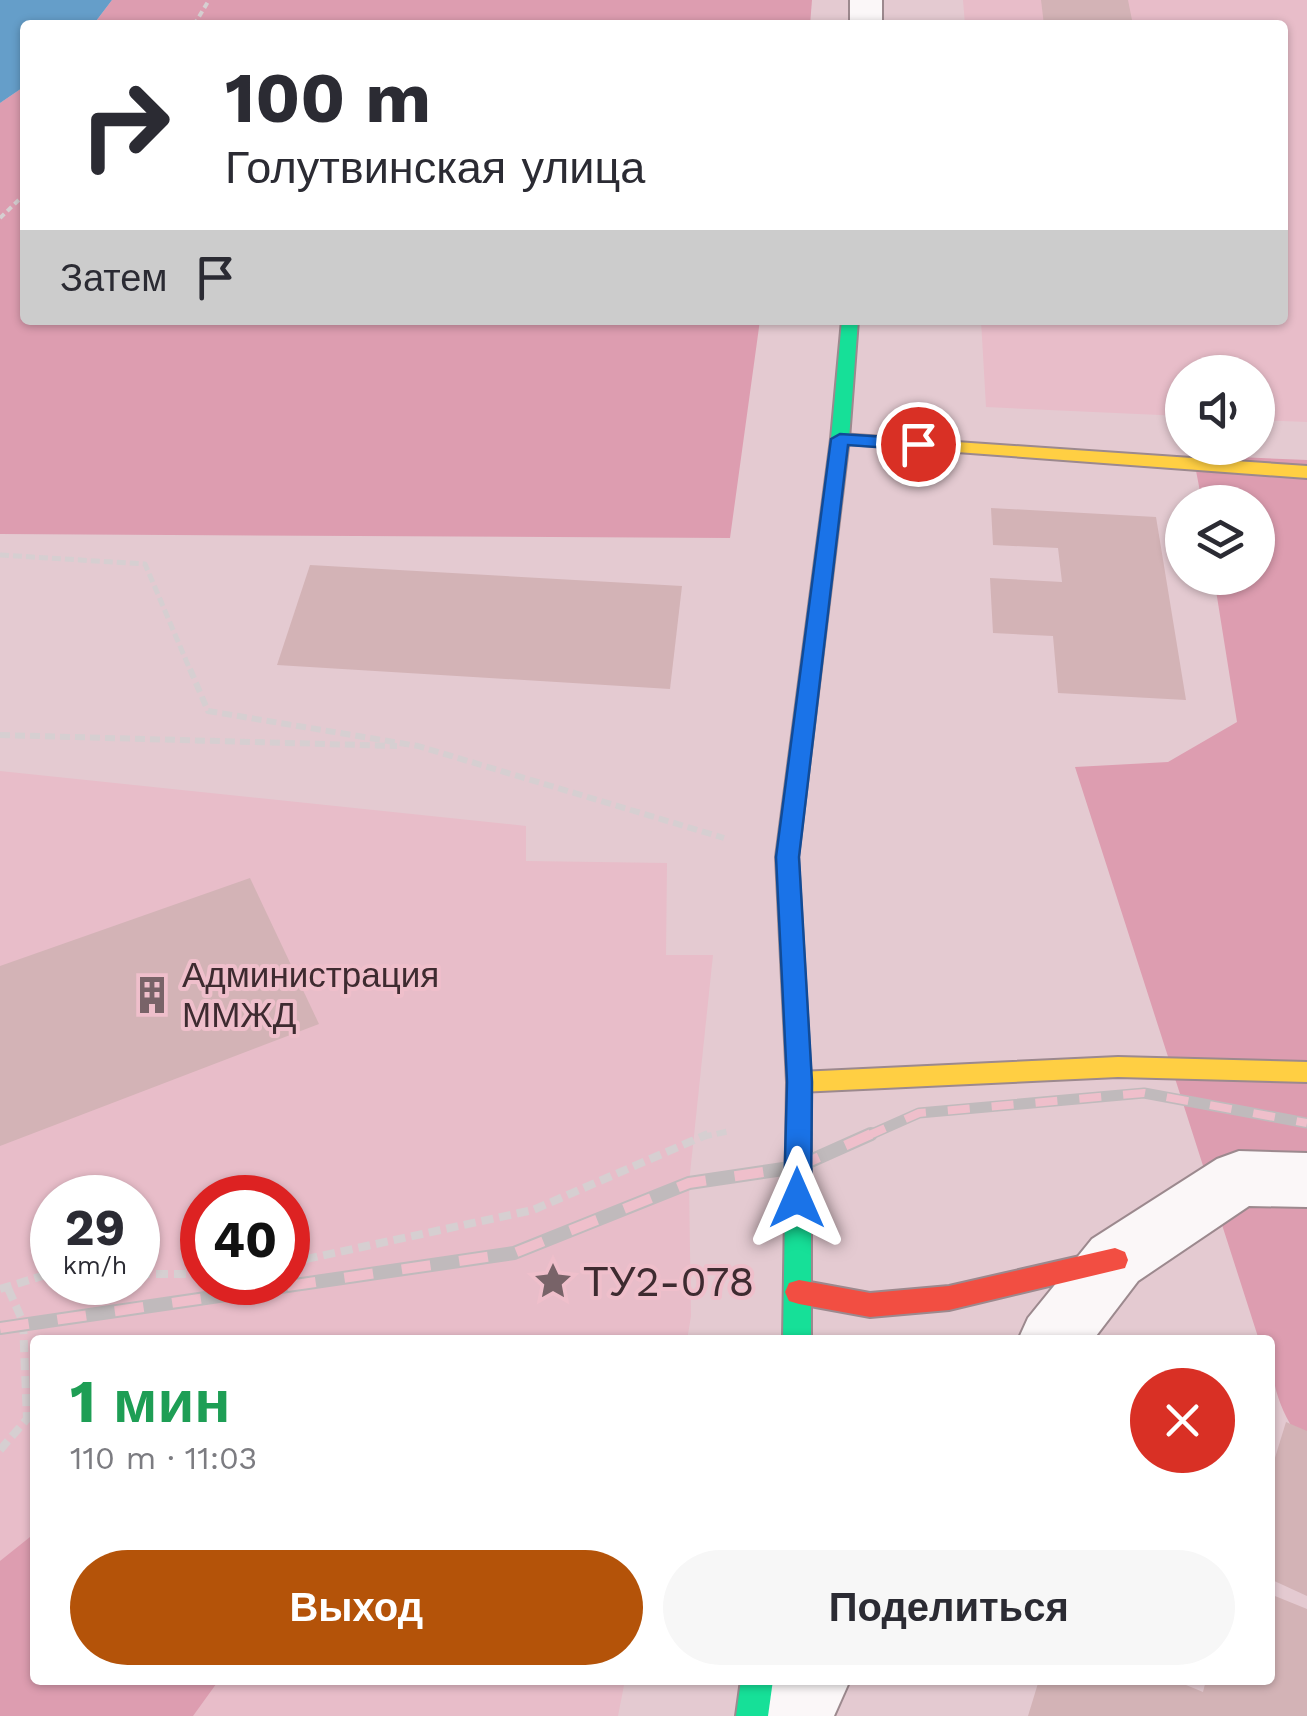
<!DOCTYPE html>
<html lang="ru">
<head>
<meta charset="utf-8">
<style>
  body { margin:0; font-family:"Work Sans",sans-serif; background:#f7f7f7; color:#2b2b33; height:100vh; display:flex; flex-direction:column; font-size:38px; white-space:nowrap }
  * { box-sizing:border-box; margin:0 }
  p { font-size:32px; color:#7c7c81 }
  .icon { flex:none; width:55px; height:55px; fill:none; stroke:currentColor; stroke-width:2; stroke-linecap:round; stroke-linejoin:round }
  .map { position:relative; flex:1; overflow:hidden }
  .sheet { position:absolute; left:30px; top:1335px; width:1245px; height:350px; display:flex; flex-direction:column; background:#fff; border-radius:10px; box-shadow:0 2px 8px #0004 }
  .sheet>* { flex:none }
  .guide { position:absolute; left:20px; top:20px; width:1268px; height:305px; border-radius:10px; box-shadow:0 2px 8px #0004; background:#fff; color:#2b2b33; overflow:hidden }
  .tools { position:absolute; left:1165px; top:355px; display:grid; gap:20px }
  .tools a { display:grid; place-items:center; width:110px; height:110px; border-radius:50%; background:#fff; box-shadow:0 2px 8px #0004; font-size:50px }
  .speed { position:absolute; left:30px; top:1175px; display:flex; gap:20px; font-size:50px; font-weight:700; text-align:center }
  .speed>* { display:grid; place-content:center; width:130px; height:130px; border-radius:50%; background:#fff; box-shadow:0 2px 8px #0004; line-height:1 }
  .speed small { font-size:25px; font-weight:400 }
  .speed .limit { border:15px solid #d22; background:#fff; color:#111 }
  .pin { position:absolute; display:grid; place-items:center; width:85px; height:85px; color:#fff; margin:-42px; border:5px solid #fff; border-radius:50%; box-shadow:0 2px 10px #0007 }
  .me { position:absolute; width:110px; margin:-55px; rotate:0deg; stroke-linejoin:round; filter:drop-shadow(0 0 8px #0008) }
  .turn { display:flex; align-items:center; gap:35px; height:210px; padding:0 40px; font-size:45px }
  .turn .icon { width:130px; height:130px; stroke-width:2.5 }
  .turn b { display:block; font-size:70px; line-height:85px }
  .then { display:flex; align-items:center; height:95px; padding:0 40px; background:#0003; gap:20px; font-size:38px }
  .round { display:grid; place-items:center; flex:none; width:105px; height:105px; border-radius:52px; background:#f7f7f7 }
  .summary { display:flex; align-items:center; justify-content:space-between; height:170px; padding:0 40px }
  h1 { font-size:60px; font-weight:700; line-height:75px; color:#1e9e55 }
  .button { display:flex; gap:20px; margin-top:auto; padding:20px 40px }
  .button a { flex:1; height:115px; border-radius:60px; background:#b45309; color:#fff; font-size:40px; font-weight:700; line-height:115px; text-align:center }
  .button a+a { background:#f7f7f7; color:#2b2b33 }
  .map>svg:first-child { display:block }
  .built { fill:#e8bdc9; fill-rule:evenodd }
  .forest { fill:#dd9db0 }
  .water { fill:#659ec9 }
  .building { fill:#d3b3b6 }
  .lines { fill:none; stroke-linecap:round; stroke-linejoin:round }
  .street-casing { stroke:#9c898e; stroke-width:4 }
  .fast-casing { stroke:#9c898e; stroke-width:4 }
  .slow-casing { stroke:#9c898e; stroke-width:4 }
  .jam-casing { stroke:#9c898e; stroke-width:4 }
  .path-far3 { stroke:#d6cfd1; stroke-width:4; stroke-dasharray:6 4; stroke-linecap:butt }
  .path-far2 { stroke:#d6cfd1; stroke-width:5; stroke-dasharray:9 4; stroke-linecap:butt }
  .path-far1 { stroke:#d6cfd1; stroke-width:6; stroke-dasharray:10 5; stroke-linecap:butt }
  .path { stroke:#d6cfd1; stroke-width:8; stroke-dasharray:12 6; stroke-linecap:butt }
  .street { fill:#fbf7f8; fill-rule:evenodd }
  .fast { fill:#16e098; fill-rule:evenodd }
  .slow { fill:#ffcf43; fill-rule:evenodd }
  .jam { fill:#f24e42; fill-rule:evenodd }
  .rail-far1-casing { stroke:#c0babc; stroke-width:11 }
  .rail-casing { stroke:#c0babc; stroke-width:14 }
  .rail-far1 { stroke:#efbfcb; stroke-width:8; stroke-dasharray:22; stroke-linecap:butt }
  .rail { stroke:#efbfcb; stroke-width:10; stroke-dasharray:29; stroke-linecap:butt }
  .route { fill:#1a73e8; stroke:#114b97; stroke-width:2.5 }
  .labels { text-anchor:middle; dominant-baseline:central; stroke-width:8; stroke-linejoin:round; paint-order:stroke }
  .poi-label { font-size:35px; fill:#3e2b30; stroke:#efbfcb; text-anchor:start }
  .near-poi-label { font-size:42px; fill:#3e2b30; stroke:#efbfcb; text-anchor:start }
</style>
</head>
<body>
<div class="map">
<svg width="1307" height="1716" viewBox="0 0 1307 1716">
  <rect width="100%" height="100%" fill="#e4cad1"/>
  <g class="built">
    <path d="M963,0H1307V422L1258,420V372H1182V416L986,407L981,320H1282V25H965Z"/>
    <path d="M0,771L526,826V861L667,863L666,955H713L689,1183L691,1316L687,1340H35V1680H625L618,1716H0ZM52,1198H138V1282H52ZM202,1198H288V1282H202Z"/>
  </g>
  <g class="forest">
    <path d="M112,0H812L810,25H93Z"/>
    <path d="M25,86V320H760L730,538L0,534V103Z"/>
    <path d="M1193,455L1307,460V1448C1280,1415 1270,1383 1270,1340H1259L1075,767L1168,762L1237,722L1214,578H1258V502H1202Z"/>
    <path d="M35,1533V1680H219L193,1716H0V1561Z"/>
  </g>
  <path class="water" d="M0,0H112L93,25H25V86L0,103Z"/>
  <g class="building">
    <path d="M1041,0H1128L1133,25H1044Z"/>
    <path d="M991,508L1156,517L1186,700L1058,693L1053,636L993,633L990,578L1062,582L1058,548L993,545Z"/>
    <path d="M310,565L682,586L670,689L277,665Z"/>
    <path d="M250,878L319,1024L0,1146V966Z"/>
    <path d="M1286,1422L1307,1431V1596L1270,1579V1474Z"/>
    <path d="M1270,1594L1307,1609V1716H1028L1039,1680H1174L1203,1692L1206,1680H1270Z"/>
  </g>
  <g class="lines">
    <g class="street-casing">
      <g id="street">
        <rect x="850" y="0" width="32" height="25"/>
        <path d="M1239,1151L1307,1153V1207L1249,1206L1138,1281L1093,1340H1018L1028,1318L1092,1239L1217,1159Z"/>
        <path d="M767,1680H850L834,1716H750Z"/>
      </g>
    </g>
    <g class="fast-casing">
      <g id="fast">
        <path d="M842,320H858L849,439L798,857L811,1082V1340H783L787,1082L776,857L831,439Z"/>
        <path d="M741,1680H773L768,1716H736Z"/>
      </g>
    </g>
    <g class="slow-casing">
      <g id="slow">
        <path d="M840,434L1307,466V478L834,443L831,439Z"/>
        <path d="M1118,1057L1307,1062V1082L1118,1077L799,1092L790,1089L787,1082L790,1075L799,1072Z"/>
      </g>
    </g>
    <g class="jam-casing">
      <path id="jam" d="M1115,1248L1125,1252L1128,1260L1125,1268L949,1310L870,1317L799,1304L789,1301L785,1292L789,1283L799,1280L870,1293L949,1286Z"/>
    </g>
    <g class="path-far3">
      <path d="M194,25L209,0"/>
      <path d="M0,218L25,194"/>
    </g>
    <path class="path-far2" d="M0,555L145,564L191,672"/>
    <g class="path-far1">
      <path d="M190,669L208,711L418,746L724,838"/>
      <path d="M0,735L397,746"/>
      <path d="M702,1137L730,1131"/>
    </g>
    <g class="path">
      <path d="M288,1263L533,1210L708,1134"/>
      <path d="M138,1274H202"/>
      <path d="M0,1289L52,1273"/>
      <path d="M0,1450L27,1419L23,1322L7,1286"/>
    </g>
    <use href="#street" class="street"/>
    <use href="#fast" class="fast"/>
    <use href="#slow" class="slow"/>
    <use href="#jam" class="jam"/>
    <g class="rail-far1-casing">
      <path id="rail-far1" d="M865,1137L919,1113L1144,1093L1307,1123"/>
    </g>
    <g class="rail-casing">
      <path id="rail" d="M0,1328L514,1253L689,1183L797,1167L871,1134"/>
    </g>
    <use href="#rail-far1" class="rail-far1"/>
    <use href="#rail" class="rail"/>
  </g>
  <path class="route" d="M840,434L918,439L927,444L918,450L848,445L799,857L812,1082L811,1198L807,1206H788L784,1198L787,1082L776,857L831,439Z"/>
  <defs>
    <g id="building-bare" transform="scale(3)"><path d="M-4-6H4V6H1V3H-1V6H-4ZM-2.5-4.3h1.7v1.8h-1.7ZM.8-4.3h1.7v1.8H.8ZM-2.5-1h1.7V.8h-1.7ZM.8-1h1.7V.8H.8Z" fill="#786368" stroke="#efbfcb" stroke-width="2.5" paint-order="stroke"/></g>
    <g id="sight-bare" transform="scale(3)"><path d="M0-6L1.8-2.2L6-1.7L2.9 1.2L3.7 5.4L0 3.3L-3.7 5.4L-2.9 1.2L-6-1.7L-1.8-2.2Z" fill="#786368" stroke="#efbfcb" stroke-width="2.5" paint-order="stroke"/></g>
  </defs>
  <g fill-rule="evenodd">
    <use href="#building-bare" x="152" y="995"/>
    <use href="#sight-bare" x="553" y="1281"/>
  </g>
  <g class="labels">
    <g class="poi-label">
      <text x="182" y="975">Администрация<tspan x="182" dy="40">ММЖД</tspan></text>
    </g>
    <g class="near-poi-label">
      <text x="583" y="1281">ТУ2-078</text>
    </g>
  </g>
</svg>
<div class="tools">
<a><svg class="icon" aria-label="sound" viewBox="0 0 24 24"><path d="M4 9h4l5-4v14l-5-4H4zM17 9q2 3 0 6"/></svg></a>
<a><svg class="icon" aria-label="layers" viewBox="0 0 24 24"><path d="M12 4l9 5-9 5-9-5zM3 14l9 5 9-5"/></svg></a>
</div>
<div class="speed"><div>29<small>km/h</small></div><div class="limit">40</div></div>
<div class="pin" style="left:918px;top:444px;background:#d93025"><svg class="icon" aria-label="arrive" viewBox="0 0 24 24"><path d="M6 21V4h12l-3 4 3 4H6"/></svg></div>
<svg class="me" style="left:797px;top:1198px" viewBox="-20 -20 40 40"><path d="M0-17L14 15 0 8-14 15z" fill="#1a73e8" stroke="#fff" stroke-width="4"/></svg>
<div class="guide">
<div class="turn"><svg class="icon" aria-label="right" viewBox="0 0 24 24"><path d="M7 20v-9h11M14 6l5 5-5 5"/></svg><div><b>100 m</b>Голутвинская улица</div></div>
<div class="then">Затем<svg class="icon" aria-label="arrive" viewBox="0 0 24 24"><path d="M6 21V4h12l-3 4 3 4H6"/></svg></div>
</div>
<section class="sheet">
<div class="summary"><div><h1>1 мин</h1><p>110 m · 11:03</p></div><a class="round" style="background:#d93025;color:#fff"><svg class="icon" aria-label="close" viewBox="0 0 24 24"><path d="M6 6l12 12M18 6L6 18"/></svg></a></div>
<div class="button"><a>Выход</a><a>Поделиться</a></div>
</section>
</div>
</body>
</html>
